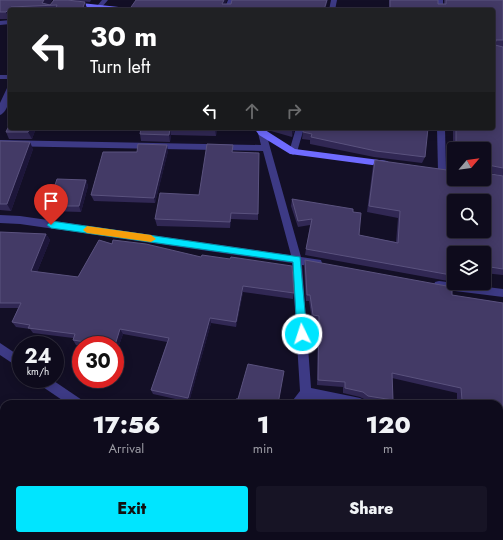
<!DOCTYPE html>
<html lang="en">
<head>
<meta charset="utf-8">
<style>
  body { margin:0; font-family:Jost,sans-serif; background:#171425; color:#f1f3f6; height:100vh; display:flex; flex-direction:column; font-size:15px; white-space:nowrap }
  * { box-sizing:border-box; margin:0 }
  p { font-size:13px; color:#9b9ba3 }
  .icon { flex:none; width:22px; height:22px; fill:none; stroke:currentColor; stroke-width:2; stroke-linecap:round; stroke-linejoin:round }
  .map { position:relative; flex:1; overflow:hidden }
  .sheet { position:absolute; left:0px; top:400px; width:503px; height:140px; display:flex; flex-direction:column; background:#0e0b1c; border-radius:12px 12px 0 0; box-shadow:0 2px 10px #0003,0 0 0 1px #2e2b3b }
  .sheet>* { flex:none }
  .top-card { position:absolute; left:8px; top:8px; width:487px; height:122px; border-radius:4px; box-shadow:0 2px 10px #0003,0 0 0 1px #2e2b3b; background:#202124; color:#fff; overflow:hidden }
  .needle { width:26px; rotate:61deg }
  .fabs { position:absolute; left:447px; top:142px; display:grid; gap:8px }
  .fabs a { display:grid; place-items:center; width:44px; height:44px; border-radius:4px; background:#0e0b1c; box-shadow:0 2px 10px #0003,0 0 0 1px #2e2b3b; font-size:20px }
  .speed { position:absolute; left:12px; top:336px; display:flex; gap:8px; font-size:20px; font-weight:700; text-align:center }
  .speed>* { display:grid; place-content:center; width:52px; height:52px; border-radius:50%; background:#0e0b1c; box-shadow:0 2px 10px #0003,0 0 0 1px #2e2b3b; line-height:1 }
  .speed small { font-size:10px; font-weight:400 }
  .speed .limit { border:6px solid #d22; background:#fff; color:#111 }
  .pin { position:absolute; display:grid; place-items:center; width:34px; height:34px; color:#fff; margin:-41px -17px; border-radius:50% 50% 50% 0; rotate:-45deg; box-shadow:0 0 4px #0007 }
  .pin .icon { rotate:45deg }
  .me { position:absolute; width:44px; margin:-22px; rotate:356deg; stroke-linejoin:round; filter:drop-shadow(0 0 3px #0008) }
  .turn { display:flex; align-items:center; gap:14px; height:84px; padding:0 16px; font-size:18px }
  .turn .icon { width:52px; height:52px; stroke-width:2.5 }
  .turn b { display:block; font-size:28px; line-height:34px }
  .lanes { display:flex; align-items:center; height:38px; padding:0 16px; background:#0003; justify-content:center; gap:20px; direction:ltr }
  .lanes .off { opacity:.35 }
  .eta { display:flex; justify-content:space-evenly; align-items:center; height:68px; text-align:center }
  .eta b { font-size:24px; font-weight:800; line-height:28px }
  .primary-button { display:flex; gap:8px; margin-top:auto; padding:8px 16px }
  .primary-button a { flex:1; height:46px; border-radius:4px; background:#00e5ff; color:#111; font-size:16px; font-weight:800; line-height:46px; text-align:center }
  .primary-button a+a { background:#171425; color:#f1f3f6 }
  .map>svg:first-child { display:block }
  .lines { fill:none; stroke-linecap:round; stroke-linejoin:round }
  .street { fill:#3d3a85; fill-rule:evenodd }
  .secondary { fill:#6f6bff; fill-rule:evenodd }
  .wall { fill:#312854 }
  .shaded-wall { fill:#1d163a }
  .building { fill:#433a66; stroke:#5a527e; fill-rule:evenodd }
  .route { fill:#00e5ff; stroke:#0095a6 }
  .slow { fill:#f59e0b }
</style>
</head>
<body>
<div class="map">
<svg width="503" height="540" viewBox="0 0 503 540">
  <rect width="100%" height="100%" fill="#130f26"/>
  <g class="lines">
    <g class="street">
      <path d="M102,0H108L102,7H98L97,6Z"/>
      <path d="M228,0H234L230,10H224Z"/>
      <path d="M331,0H337L335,10H329Z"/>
      <rect x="437" y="0" width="6" height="10"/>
      <path d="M10,20V24L0,25V21Z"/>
      <rect x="0" y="75" width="10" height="4"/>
      <path d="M7,88H10C10,96 9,111 0,115V103Z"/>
      <path d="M296,128H304L297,152L293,155L289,152Z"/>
      <path d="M437,128H445L446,171L442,174L438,171Z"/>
      <path d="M262,130L266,133L301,257L321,260L322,263L321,266L317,267L302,265L311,388L360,398L364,400L366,404H332L308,399L304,404H290L300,391L292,263L20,224L0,223V215L20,216L291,255L263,151L0,146V140L261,145L258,133Z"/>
      <path d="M439,281L503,289V297L439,289L435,288L434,285L435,282Z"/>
      <path d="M0,343L21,357V369L0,355Z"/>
      <path d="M35,379H51L82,400L84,404H68L37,383Z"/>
      <rect x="499" y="427" width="4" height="12"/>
      <path d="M246,536H262L264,540H248Z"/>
      <rect x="267" y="536" width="14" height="4"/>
    </g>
    <g class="secondary">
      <path d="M53,0L128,8L131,10H111L56,4L54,3Z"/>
      <path d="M254,128H262L295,149L387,161L391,164L387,167L290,154L259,135Z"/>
    </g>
  </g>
  <g class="wall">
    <path d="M0,0H52L49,4L85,2L87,9V10H10L9,19H0Z"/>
    <path d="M67,0H91L90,2Z"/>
    <path d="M389,0H438V4H444V0H503V176L486,172L485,173L503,176V275L484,273V253H454V271H451V275L448,281L305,255L310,225L298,227L291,206L292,199L353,212L359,235L396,242L398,218L367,212L373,166L375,160L454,179L484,149H454V168L453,167V128H493V10H389Z"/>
    <path d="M36,128L32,139H9L6,132Z"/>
    <rect x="77" y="128" width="27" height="1"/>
    <path d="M141,128H217L216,136L171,135L170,142L141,141L140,134Z"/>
    <path d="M271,128H295L292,137L271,131Z"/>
    <path d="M303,132L425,157L422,163L374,157L310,144V140L302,139Z"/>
    <path d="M0,141L33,149L11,211L0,210Z"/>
    <path d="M168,151L155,203L94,201L91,195L137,152Z"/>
    <path d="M233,152L259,153L258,220L231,219L230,228L157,226L155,219L199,195Z"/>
    <path d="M86,180L88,186L81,212L50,211L48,206Z"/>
    <path d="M0,232L46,234L50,240L37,272L78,277L99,240L294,293L293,299L243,292L236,327L211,323L189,402L153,394L151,390L167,342L123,334L117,351H115V345H81V346L76,345L73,340V338L33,333L30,329L16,327L12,322L18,308H0Z"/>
    <path d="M305,260L452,295L503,303V414L499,413V404H457V393L392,378L393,400L390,404L366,400L360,397L343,393V387L317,385L318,322L312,320L309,301H306L304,266Z"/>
    <path d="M339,536H435L434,540H338Z"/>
    <path d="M482,536H499L503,540H482Z"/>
  </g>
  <g class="shaded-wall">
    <path d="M44,0H52L48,6L42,3Z"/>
    <path d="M224,0H227L223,10L222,4Z"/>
    <path d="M327,0H328L325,10H324Z"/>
    <path d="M85,2L87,9V10H82Z"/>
    <path d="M11,7L12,10H10V18L9,19L6,12Z"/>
    <path d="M30,128H36L32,139L28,132Z"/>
    <path d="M215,128H217L216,136L215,129Z"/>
    <path d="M293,128H295L292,137V130Z"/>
    <path d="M170,129L171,135L170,142L169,135Z"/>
    <path d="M30,142L33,149L11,211L7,204Z"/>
    <path d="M167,145L168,151L155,203L154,198Z"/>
    <path d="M86,180L88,186L81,212L79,206Z"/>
    <path d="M231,213V219L230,228V222Z"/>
    <path d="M46,234L50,240L35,277L31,271Z"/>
    <path d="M243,286V292L236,327V322Z"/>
    <path d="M210,318L211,323L189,402L188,398Z"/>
    <path d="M120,329L123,334L117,351L115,348V345Z"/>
    <path d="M105,536H112L109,540L104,538Z"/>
  </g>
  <g class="building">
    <path d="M0,0H44L42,3L50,5L54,0H67L85,2L82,10H55L57,5L11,7L6,12H0Z"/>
    <path d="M136,0H224L222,4H231L232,0H327L324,10H129Z"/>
    <path d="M390,0H438V4H446V0H503V40H496L495,45L503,47V168L488,165L485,173L503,176V269L484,266V253H454V265L451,264V275L306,249L312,219L298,221L292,199L353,209V212L361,213L359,235L398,243L400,211L369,206L375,160L454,171V179H484V149H456V128H493V10H390ZM454,201H484V231H454Z"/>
    <path d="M10,123V128H30L28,132H6Z"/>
    <path d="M141,128H215V129H170L169,135L140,134Z"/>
    <path d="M285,128H293L292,130Z"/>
    <path d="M304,128H428L425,157L376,151L311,137L312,134L303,132Z"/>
    <path d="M0,141L30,142L7,204H0Z"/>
    <path d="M138,144L167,145L154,198L91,195L103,152H137Z"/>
    <path d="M207,144L233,145L232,152L259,153L258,214L231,213L230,222L155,219L160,193L199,195Z"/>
    <path d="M57,179L86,180L79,206H48Z"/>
    <path d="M0,232L46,234L31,271L78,277L99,240L112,244L113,240L146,244L201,257L202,255L230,259L231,257L292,266L294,293L243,286L236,322L210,318L188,398L151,390L169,338L120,329L115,345H104L73,340L75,334L28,328L30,325L12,322L21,303H0Z"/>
    <path d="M305,260L452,287V295L503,303V408H499V404H481L462,400L461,388L392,373L393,400L368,396L363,392L345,388V382L318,380L319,316L313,315L310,295H307Z"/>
    <path d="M248,364L284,371L278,404L275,403L274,404H234L236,399H238Z"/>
    <path d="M499,440L503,441V540H489V536H499Z"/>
    <path d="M341,536H435L434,540H340Z"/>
  </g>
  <path class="route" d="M51,221L300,257L307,334L302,338L297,334L293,262L51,228L47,225Z"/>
  <path class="slow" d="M87,226L151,235L156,239L151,242L87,233L83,230Z"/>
</svg>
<div class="fabs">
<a><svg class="needle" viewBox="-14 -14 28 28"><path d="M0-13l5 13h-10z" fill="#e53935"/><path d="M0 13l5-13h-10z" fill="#9b9ba3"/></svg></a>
<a><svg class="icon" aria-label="search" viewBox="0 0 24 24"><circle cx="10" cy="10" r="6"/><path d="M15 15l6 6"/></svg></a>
<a><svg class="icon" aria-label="layers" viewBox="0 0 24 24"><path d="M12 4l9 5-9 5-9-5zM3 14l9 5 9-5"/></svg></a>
</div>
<div class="speed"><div>24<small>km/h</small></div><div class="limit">30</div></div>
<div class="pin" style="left:51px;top:225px;background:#d93025"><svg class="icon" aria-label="arrive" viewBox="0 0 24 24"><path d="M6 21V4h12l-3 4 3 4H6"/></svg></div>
<svg class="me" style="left:302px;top:334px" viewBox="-20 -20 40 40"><circle r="17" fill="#00e5ff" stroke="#fff" stroke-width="3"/><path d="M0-11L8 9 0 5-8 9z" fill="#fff"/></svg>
<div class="top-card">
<div class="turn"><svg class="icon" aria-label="left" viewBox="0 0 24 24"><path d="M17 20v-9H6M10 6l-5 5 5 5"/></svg><div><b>30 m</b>Turn left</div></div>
<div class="lanes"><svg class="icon" aria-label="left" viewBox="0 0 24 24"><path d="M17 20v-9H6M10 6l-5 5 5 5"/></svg><svg class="icon off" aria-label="ahead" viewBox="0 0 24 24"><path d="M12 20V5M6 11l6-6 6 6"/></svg><svg class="icon off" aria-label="right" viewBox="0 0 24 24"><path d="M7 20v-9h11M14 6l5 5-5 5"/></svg></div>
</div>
<section class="sheet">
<div class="eta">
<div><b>17:56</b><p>Arrival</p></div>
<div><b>1</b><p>min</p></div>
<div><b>120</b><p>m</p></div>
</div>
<div class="primary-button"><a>Exit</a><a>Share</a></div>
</section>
</div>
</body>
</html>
